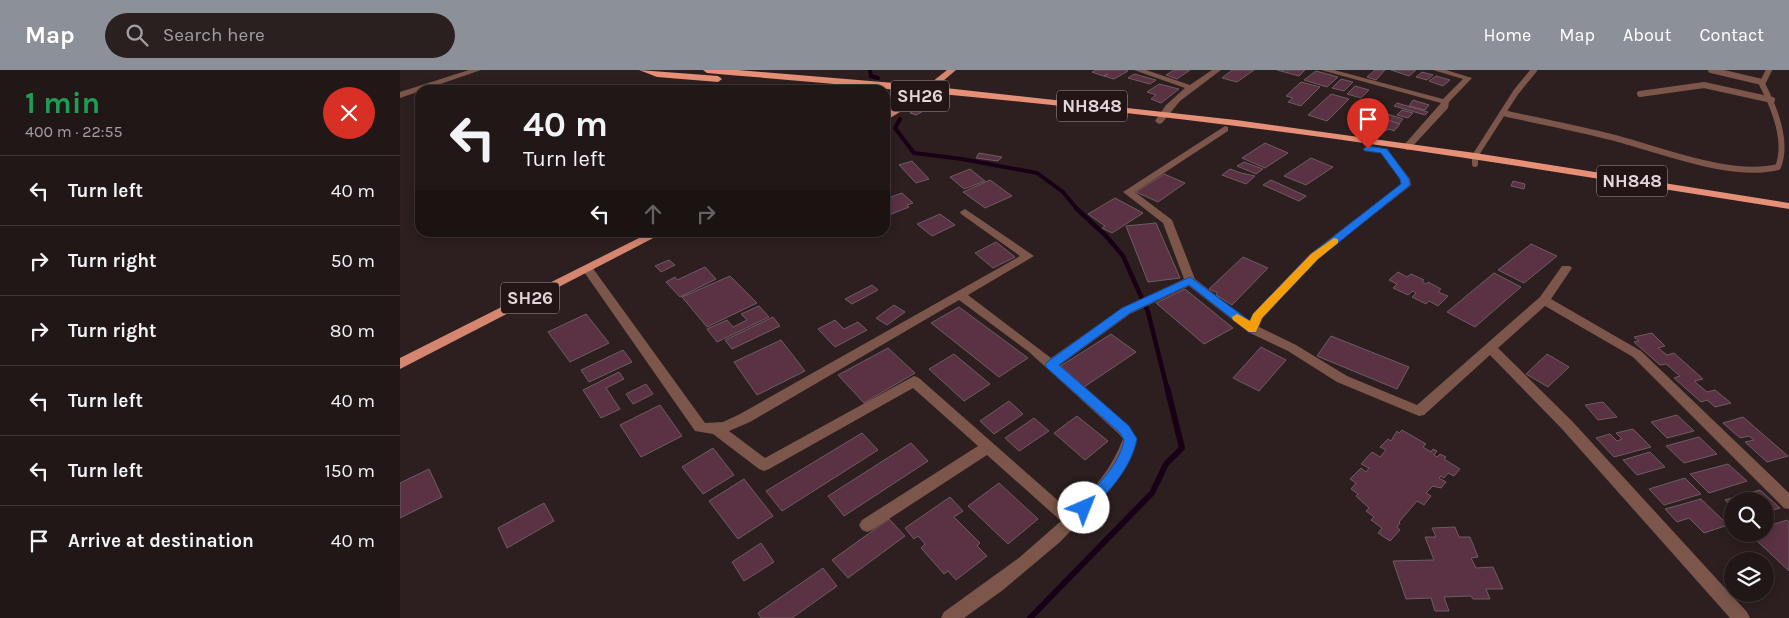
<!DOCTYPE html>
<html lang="en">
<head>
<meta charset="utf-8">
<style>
  body { margin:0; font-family:Karla,sans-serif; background:#2a2020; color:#f1f3f6; height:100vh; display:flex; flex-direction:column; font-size:19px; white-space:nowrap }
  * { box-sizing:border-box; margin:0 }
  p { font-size:16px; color:#a29fa1 }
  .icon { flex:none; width:28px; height:28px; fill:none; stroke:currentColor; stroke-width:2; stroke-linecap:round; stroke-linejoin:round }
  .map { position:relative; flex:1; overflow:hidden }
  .sheet { display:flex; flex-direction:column; background:#221717; width:400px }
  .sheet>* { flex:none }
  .banner { position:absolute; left:15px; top:15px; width:475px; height:152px; border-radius:15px; box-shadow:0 2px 12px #0003,0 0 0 1px #3f3636; background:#221717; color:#f1f3f6; overflow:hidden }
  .controls { position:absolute; left:1324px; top:422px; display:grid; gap:10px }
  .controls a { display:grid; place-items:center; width:50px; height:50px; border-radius:50%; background:#221717; box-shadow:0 2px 12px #0003,0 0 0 1px #3f3636; font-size:25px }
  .pin { position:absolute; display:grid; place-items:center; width:42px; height:42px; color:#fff; margin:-51px -21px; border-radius:50% 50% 50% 0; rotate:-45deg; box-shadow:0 0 5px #0007 }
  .pin .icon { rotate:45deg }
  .me { position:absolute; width:55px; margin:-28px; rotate:44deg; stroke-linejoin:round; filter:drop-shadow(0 0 4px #0008) }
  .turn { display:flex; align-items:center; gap:18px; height:105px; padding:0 25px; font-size:22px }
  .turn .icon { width:65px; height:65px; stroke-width:2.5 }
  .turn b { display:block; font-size:35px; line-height:42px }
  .lanes { display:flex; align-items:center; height:48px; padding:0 25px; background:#0003; justify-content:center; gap:25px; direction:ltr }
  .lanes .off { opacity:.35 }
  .round { display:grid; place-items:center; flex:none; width:52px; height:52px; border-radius:26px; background:#2a2020 }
  .overview { display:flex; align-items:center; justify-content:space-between; height:85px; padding:0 25px }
  h1 { font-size:30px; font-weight:700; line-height:38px; color:#1e9e55 }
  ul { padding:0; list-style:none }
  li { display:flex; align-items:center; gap:15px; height:70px; padding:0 25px; border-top:1px solid #3f3636 }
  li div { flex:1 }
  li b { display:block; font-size:19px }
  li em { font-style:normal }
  header { display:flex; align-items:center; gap:30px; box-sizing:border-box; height:70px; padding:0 25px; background:#8c9099; color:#fff }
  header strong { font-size:24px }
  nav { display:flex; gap:28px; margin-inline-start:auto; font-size:18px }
  .search { width:350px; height:45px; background:#2a2020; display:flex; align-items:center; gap:12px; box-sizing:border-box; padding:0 18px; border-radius:28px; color:#a29fa1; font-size:19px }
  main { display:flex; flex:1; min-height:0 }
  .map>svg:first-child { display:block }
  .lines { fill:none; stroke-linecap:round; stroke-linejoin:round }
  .stream-far2 { stroke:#180116; stroke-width:4 }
  .stream-far1 { stroke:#180116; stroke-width:4.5 }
  .stream { stroke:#180116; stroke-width:6 }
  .building { fill:#5a3243; stroke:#6d5d63 }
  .service { stroke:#7c564a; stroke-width:6 }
  .minor { fill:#7c564a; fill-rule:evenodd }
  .primary { fill:#d58670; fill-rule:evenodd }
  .trunk { fill:#e69077; fill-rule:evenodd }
  .route { fill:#1a73e8; stroke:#114b97 }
  .slow { fill:#f59e0b }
  .labels { text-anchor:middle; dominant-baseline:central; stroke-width:5; stroke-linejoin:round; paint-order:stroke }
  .shield { fill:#231516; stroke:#a99d9e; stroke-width:1 }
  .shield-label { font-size:18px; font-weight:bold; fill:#e2d7d8 }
</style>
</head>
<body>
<header>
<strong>Map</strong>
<div class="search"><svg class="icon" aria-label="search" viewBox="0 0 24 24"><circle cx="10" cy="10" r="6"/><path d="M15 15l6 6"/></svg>Search here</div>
<nav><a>Home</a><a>Map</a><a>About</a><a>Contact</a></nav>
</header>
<main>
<section class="sheet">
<div class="overview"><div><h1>1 min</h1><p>400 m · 22:55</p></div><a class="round" style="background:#d93025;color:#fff"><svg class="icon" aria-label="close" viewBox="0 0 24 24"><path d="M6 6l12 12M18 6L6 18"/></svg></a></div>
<ul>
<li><svg class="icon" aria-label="left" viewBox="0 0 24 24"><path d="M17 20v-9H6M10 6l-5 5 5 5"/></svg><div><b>Turn left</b></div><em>40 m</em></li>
<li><svg class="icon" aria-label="right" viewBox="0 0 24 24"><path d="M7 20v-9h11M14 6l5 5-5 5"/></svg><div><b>Turn right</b></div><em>50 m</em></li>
<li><svg class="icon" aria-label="right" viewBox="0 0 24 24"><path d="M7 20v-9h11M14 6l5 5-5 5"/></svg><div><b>Turn right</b></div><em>80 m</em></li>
<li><svg class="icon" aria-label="left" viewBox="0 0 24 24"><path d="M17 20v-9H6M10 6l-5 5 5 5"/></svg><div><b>Turn left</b></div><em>40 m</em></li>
<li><svg class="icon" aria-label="left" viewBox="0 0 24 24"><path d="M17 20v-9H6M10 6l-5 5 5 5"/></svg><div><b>Turn left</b></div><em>150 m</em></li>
<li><svg class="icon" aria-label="arrive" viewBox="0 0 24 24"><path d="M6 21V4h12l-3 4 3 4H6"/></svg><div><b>Arrive at destination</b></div><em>40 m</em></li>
</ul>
</section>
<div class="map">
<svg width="1389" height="548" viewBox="0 0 1389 548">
  <rect width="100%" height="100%" fill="#2d1f1f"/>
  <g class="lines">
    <g class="stream-far2">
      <path d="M470,0L471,6L478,8"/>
      <path d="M500,49L495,58L514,83L562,89L637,103L663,122L677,139"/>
    </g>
    <path class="stream-far1" d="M676,138L707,167L723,186L748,242L767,318"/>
    <path class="stream" d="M630,548L752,423L766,394L782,378L767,317"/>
  </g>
  <g class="building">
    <path d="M696,0H726L728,1L714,9L704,6L708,4L703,6L692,2Z"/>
    <path d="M774,0H790L777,9L766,5Z"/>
    <path d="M832,0H854L837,12L822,8Z"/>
    <path d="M877,0H905L899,6Z"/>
    <path d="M975,0H985L976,10L967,7Z"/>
    <path d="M991,0H1016L1009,6Z"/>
    <path d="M916,1L938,7L927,17L904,10Z"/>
    <path d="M1022,2L1033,5L1027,10L1016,7Z"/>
    <path d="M734,4L756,10L750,14L728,8Z"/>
    <path d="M1036,6L1050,10L1043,16L1029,11Z"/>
    <path d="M941,9L953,12L944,21L932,18Z"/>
    <path d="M901,12L920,17L901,36L888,32L893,28L886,26Z"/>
    <path d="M759,14L779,19L761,33L751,29L756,25L747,22Z"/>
    <path d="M955,16L969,20L961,28L947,24Z"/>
    <path d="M931,24L949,29L927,51L908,45Z"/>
    <path d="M1013,30L1029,35L1025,40L1009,36Z"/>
    <path d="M997,33L1028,42L1025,45L994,36Z"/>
    <path d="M522,34L531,37L516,45L510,43L514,41L511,39Z"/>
    <path d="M975,39L987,43L971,57L959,53Z"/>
    <path d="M1002,40L1013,43L1008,48L997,45Z"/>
    <path d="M987,44L1003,49L999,54L982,48Z"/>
    <path d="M981,48L1000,54L994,61L989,59L982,62L971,59Z"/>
    <path d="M865,73L888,83L865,98L842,88Z"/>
    <path d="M579,83L602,87L598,91L576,88Z"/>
    <path d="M911,88L933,97L906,115L884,106Z"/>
    <path d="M512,91L529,109L516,113L499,95Z"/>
    <path d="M844,92L863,99L856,104L837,96Z"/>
    <path d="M570,99L585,111L564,119L550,107Z"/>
    <path d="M830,99L841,103L855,106L846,114L822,105Z"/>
    <path d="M764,104L785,113L758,132L736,122Z"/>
    <path d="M590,110L612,126L585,138L563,122Z"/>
    <path d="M871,110L906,126L899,131L863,115Z"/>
    <path d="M1113,111L1125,114L1124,119L1111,116Z"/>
    <path d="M502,123L513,133L507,135L509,137L489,145L485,142V129Z"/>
    <path d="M715,128L743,143L712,163L702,158L705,156L688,144Z"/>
    <path d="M540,144L555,155L532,166L517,154Z"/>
    <path d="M756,153L780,208L748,212L726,156Z"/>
    <path d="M596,172L615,187L593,198L575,183Z"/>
    <path d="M1131,174L1157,186L1124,213L1098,200Z"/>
    <path d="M843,187L868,198L832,235L816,225L818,223L809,219Z"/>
    <path d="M269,190L275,195L261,202L255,196Z"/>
    <path d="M305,197L316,209L280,227L266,212L275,207L277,210Z"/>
    <path d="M998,202L1007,207L1011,204L1024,210L1022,212L1026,214L1028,212L1041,219L1038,222L1048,226L1038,236L1029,231L1026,234L1012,227L1016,223L1013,221L1008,225L993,218L997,214L989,210Z"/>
    <path d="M1094,203L1121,217L1075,257L1047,242Z"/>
    <path d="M330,206L357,233L307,257L282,227Z"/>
    <path d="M472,215L478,220L452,234L445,229Z"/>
    <path d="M785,219L833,258L804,274L756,233Z"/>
    <path d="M494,235L505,242L487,255L476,248Z"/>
    <path d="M359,236L369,247L317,272L307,259L327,250L333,257L347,250L341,244Z"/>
    <path d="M559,237L628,288L599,307L531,253Z"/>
    <path d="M186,244L209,273L170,292L148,262Z"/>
    <path d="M373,247L380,256L332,279L325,270Z"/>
    <path d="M435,250L444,259L458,252L467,260L435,277L418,259Z"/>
    <path d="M1252,263L1265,276L1258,278L1267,285L1274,283L1303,309L1294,311L1307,322L1315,320L1331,333L1315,337L1307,330L1301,332L1274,308L1280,306L1266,294L1260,295L1234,272L1239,271L1234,267Z"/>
    <path d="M711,264L736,282L684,317L659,297Z"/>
    <path d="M931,266L1009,297L997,319L917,286Z"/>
    <path d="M381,270L405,301L357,325L334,292Z"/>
    <path d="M861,277L886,290L859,321L833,308Z"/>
    <path d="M488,278L515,303L464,333L438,305Z"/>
    <path d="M223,280L232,292L189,312L181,300Z"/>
    <path d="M554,284L590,314L564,331L529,299Z"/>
    <path d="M1147,284L1169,297L1148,317L1126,304Z"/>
    <path d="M219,302L224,309L206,318L220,339L201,348L183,320Z"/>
    <path d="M246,314L253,324L233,334L226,324Z"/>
    <path d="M609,331L623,344L594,364L580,351Z"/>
    <path d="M1203,332L1217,347L1198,350L1185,335Z"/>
    <path d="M260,335L282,366L241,387L220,355Z"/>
    <path d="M1277,345L1294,361L1267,368L1251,352Z"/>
    <path d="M677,346L708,371L685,390L654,363Z"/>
    <path d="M1343,347L1388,386L1367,392L1345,372L1354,370L1349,366L1340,368L1323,353Z"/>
    <path d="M634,348L649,361L619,381L605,368Z"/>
    <path d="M1233,359L1251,377L1214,387L1196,368L1210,364L1217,371L1222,369L1216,363Z"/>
    <path d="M1002,360L1026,374L1023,377L1031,382L1033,379L1037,381L1034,385L1037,387L1040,384L1046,387L1044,389L1060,399L1054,406L1048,403L1044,408L1041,406L1039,408L1046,412L1041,418L1033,416L1026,423L1031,426L1024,435L1017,431L999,452L1000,453L997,457L1000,460L990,471L978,463L982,458L971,450L974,447L966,441L969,438L956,426L958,424L951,419L956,413L950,409L961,398L966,402L969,398L961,394L972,382L980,387L986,380L980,377L988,369L991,371L997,361L999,363Z"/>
    <path d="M462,363L478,380L382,441L366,421Z"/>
    <path d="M1299,367L1317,384L1284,393L1266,376Z"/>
    <path d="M511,373L528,391L444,446L428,426Z"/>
    <path d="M313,378L334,405L303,424L282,397Z"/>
    <path d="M1250,382L1265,397L1237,405L1223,390Z"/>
    <path d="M1328,394L1347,411L1309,423L1290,404Z"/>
    <path d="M29,399L42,427L0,448V413Z"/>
    <path d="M1285,408L1301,424L1264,435L1249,419Z"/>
    <path d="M344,409L373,446L338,469L309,431Z"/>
    <path d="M599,413L638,449L608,474L568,436Z"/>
    <path d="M1360,420L1380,438L1365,442V431H1332V437L1325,430Z"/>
    <path d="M550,427L563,441L554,447L580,473L577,476L587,486L556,510L548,501L544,504L521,478L525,474L518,466L514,469L505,458Z"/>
    <path d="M1301,429L1328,455L1304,463L1289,448L1277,452L1265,439Z"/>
    <path d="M144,433L154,451L107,478L98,458Z"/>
    <path d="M489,449L505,466L448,508L432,490Z"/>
    <path d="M1387,450L1389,452V501L1355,469L1362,467L1358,464H1365V457Z"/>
    <path d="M1055,457L1059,467H1070L1078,487L1071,488L1076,498L1093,497L1103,519H1086L1090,529H1073L1071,526L1044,527L1049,541H1035L1031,528L1006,529L993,491L1034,490L1025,467H1036L1032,458Z"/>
    <path d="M361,473L374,492L344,511L332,492Z"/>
    <path d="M423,498L437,516L392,548H361L358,543Z"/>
  </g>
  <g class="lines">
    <g class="service">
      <path d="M1311,0L1362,12"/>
      <path d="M1240,24L1304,15L1372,30"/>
      <path d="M1103,43C1139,51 1175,58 1211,67C1259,79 1330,109 1378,97C1388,72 1374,37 1362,14L1369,0"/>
      <path d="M1075,94V86L1116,22L1134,0"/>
    </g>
    <g class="minor">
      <path d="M69,0H81L0,28V22Z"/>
      <path d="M734,0H746L790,15L812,0H821L780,31L762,53L759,54L755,51L766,35L785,18Z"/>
      <path d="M921,0H934L1043,29L1063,9L1033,0H1046L1072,8L1049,32L1048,38L1010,79L1007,80L1002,77L1004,75L1041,33Z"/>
      <path d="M825,56L828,57V61L735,122L772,150L795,209L849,251L853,244L910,184L1001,114L1000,109L979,81L981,79H987L1010,109L1011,115L1009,117L918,188L862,249L859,257L896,275L947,306L1017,335L1140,227L1162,196H1170L1172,198L1151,229L1241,281L1389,423V439L1384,438L1233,287L1145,236L1098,278L1172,351L1347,542L1350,548H1330L1162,359L1090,285L1024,345L1019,346L937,312L888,281L848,262L789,216L730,244L660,295L729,356L737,369L726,396L710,420L660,472L603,520L564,548H541L544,542L620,487L661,451L587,385L472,460L467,462L462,460L459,455L462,450L578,376L513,318L369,399L364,401L359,399L313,364L295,361L182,199L188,195L192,197L305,353L323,352L340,344L620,186L561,144L560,142L565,139L634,186L568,225L651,288L722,238L784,209L763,153L723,122ZM559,230L629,282L719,364L723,369C712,398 693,421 671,442L519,308L514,306L365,388L329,361L350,352Z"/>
    </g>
    <g class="primary">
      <path d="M547,0H556L523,28L485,51V44L517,24Z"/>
      <path d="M251,162H265L0,299V288Z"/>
    </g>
    <g class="trunk">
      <path d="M239,0L318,6L322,9L318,12L257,7Z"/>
      <path d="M303,0H338L518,15L836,50L1075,83L1389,133V139C1205,110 1021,79 836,56C660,34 484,18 307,3Z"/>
    </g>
  </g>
  <path class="route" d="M968,76L987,79L1009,109L1010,115L918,189L862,248L856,262H849L789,215L730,243L659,295L729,356L737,369C731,399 709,421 689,442L684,444L679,442L677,438L679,434C697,415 719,396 724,370L720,363L647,298L645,295L647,292L722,238L790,207L850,251L853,244L911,184L1001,114L1000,109L981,83L965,81L963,79Z"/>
  <path class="slow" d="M934,168L938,169V173L918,189L862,248L856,262H849L833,250L832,247L837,244L850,251L853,244L911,184Z"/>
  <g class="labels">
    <g class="shield">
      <rect x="491" y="10.5" width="58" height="31" rx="4"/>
      <rect x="657" y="20.5" width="70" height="31" rx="4"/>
      <rect x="1197" y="95.5" width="70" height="31" rx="4"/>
      <rect x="101" y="212.5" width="58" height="31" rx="4"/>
    </g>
    <g class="shield-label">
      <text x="520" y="26">SH26</text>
      <text x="692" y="36">NH848</text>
      <text x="1232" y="111">NH848</text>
      <text x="130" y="228">SH26</text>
    </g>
  </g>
</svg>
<div class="controls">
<a><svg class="icon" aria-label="search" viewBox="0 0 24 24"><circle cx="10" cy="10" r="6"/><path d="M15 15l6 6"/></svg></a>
<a><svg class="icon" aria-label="layers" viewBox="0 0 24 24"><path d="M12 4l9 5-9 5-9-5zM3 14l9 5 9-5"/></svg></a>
</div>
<div class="pin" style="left:968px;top:79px;background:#d93025"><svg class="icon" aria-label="arrive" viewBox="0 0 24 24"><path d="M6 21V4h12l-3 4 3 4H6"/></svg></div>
<svg class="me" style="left:684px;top:438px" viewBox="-20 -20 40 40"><circle r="19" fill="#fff"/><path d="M0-13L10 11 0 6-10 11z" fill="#1a73e8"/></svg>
<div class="banner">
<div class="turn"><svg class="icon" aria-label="left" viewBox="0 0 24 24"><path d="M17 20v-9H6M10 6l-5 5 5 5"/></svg><div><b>40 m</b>Turn left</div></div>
<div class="lanes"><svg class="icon" aria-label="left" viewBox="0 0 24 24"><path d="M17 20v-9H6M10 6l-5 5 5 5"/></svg><svg class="icon off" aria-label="ahead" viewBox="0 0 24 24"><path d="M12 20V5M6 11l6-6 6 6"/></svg><svg class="icon off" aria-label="right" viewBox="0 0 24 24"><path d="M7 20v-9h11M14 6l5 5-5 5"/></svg></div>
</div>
</div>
</main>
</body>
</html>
